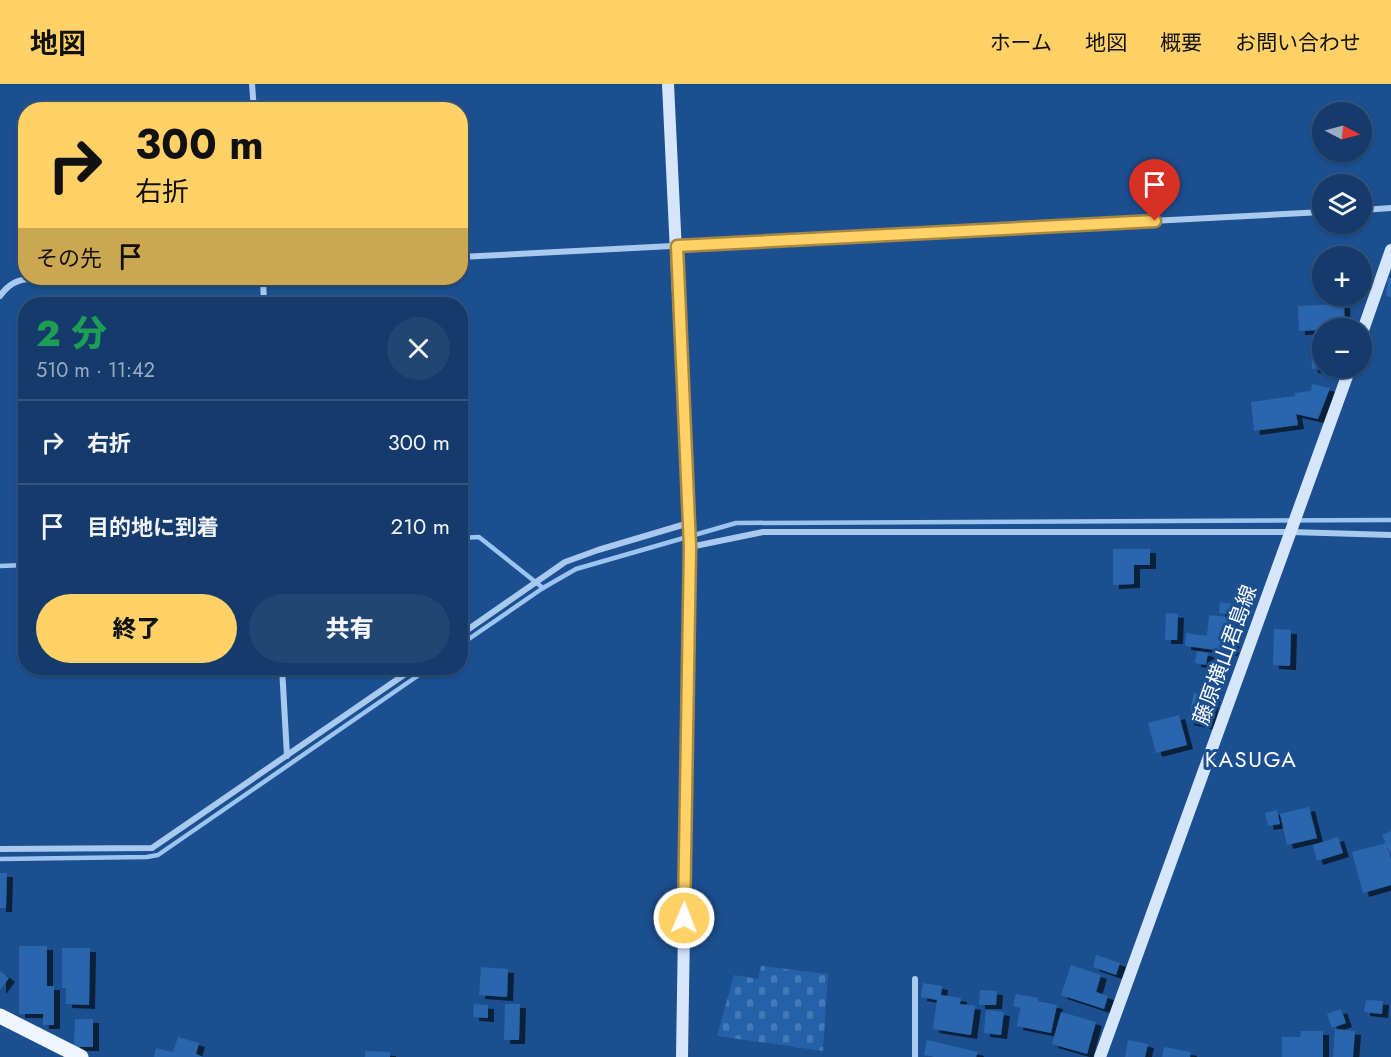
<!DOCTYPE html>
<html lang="ja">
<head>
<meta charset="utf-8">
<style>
  body { margin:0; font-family:Jost,"Noto Sans JP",sans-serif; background:#214673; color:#f1f3f6; height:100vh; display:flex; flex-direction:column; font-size:22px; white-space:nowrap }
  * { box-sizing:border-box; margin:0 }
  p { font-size:20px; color:#9dadc1 }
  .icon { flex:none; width:33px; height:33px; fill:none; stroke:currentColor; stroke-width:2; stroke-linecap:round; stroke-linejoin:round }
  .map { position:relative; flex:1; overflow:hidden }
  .sheet { position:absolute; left:18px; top:213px; width:450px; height:378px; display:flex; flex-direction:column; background:#143b6b; border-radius:24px; box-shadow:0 2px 4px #0004,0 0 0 2px #33557e }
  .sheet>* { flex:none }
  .top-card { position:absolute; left:18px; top:18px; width:450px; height:183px; border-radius:24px; box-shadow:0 2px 4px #0004,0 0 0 2px #33557e; background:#ffd166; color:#111; overflow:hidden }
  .needle { width:39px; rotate:96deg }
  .fabs { position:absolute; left:1312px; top:18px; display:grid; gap:12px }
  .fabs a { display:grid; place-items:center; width:60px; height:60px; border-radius:50%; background:#143b6b; box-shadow:0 2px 4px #0004,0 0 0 2px #33557e; font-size:30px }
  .pin { position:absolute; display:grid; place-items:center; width:51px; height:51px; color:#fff; margin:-62px -26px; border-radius:50% 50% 50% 0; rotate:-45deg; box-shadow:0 0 6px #0007 }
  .pin .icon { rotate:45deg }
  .me { position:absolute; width:66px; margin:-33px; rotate:1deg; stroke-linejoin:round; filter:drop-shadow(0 0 4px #0008) }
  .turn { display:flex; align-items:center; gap:21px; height:126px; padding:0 18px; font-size:27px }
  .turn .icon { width:78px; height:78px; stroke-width:2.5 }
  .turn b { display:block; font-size:42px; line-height:51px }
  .then { display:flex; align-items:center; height:57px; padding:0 18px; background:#0003; gap:12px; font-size:22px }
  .round { display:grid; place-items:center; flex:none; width:63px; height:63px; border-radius:32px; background:#214673 }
  .overview { display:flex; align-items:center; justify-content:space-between; height:102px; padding:0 18px }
  h1 { font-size:36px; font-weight:800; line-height:45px; color:#1e9e55 }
  .button { display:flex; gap:12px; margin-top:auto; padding:12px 18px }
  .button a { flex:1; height:69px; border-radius:36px; background:#ffd166; color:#111; font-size:24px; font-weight:800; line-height:69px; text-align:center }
  .button a+a { background:#214673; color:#f1f3f6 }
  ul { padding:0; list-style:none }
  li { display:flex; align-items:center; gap:18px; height:84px; padding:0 18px; border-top:2px solid #33557e }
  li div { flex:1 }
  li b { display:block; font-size:22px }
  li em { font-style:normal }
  header { display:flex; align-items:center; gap:36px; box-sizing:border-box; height:84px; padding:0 30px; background:#ffd166; color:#111 }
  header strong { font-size:28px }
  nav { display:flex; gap:33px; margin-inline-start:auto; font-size:21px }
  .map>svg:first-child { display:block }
  .cemetery { fill:url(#cemetery-stones) }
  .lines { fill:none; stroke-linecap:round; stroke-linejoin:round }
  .stream { stroke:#9cc4f0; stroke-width:4.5 }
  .building { fill:#2a66ad; filter:url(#shadow) }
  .street { stroke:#a9c9ee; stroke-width:6 }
  .secondary { stroke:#d6e6fa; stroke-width:12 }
  .primary { stroke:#f0f6ff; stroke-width:15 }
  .route-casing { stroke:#a68842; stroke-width:15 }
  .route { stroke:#ffd166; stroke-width:10 }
  .labels { text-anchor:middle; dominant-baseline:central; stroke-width:6; stroke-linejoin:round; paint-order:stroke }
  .street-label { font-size:21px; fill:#fff; stroke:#1b4f8f }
  .neighbourhood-label { font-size:22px; letter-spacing:1.5px; fill:#fff; stroke:#1b4f8f }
</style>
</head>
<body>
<header>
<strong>地図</strong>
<nav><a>ホーム</a><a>地図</a><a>概要</a><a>お問い合わせ</a></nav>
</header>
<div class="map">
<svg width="1391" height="973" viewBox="0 0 1391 973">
  <defs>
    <pattern id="cemetery-stones" width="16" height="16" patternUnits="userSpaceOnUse" patternTransform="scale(1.5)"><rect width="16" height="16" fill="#2461a8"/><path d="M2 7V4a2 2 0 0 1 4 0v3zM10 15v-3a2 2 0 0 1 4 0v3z" fill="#4579b5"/></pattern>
    <filter id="shadow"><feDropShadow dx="6" dy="4" stdDeviation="0" flood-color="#0009"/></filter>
  </defs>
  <rect width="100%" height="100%" fill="#1b4f8f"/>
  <path class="cemetery" d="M761,882L828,890L823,967L717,952L734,891L758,895Z"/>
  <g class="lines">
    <g class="stream">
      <path d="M460,454L479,453L543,504"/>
      <path d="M0,482L26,481"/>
      <path d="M460,561L543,504L576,485L736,439L1391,436"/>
      <path d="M0,775L147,773L158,771L429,584"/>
    </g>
  </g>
  <g class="building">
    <path d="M1388,194H1391V213L1386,212Z"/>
    <path d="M1344,220L1345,244H1323V254H1321L1320,246L1299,247L1298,222Z"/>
    <path d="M1311,266H1323V284L1312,285Z"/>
    <path d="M1312,300L1330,304L1318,335L1296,330L1298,341L1254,347L1251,318L1295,312V309L1311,307Z"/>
    <path d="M1113,465H1150V481H1134V500L1113,501Z"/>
    <path d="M1220,518L1242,521L1241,532L1219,529Z"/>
    <path d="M1166,529L1178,530L1177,556H1165Z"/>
    <path d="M1209,531L1236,534L1232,568L1185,562L1186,549L1207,552Z"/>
    <path d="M1274,545L1291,546L1290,582L1273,581Z"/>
    <path d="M1197,567L1208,569L1206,581L1195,579Z"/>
    <path d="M1194,609L1214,613L1208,642L1188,637Z"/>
    <path d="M1179,631L1187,661L1156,669L1148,639Z"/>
    <path d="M1309,723L1317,754L1287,761L1280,730Z"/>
    <path d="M1277,726L1280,740L1268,742L1265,729Z"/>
    <path d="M1391,747V771L1382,751Z"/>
    <path d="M1338,753L1343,769L1317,777L1313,761Z"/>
    <path d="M1386,759L1391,774V801L1363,809L1352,768Z"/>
    <path d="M0,789H7L6,824H0Z"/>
    <path d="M19,862H47V902H54V941H43V930H19Z"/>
    <path d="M62,864H90L89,921L66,920V904H62Z"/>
    <path d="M1096,871L1120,879L1116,891L1093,883Z"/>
    <path d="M1071,881L1101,891L1096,908L1108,912L1104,925L1061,911Z"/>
    <path d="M481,883L508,885L507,913L479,911Z"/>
    <path d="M0,887L9,894L0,906Z"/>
    <path d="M923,899L942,902L941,911L961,914L960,920L975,922L971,951L933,945L937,916L921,913Z"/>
    <path d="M980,906L997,907L996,921H979Z"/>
    <path d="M1016,910L1038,914V917L1057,921L1051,949L1017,942L1020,924L1013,922Z"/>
    <path d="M1366,916L1383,917L1382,930L1364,928Z"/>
    <path d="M474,920L488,921V934L473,933Z"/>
    <path d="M505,920H520L519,956H504Z"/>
    <path d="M1341,925L1346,939L1332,944L1327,930Z"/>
    <path d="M986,926L1004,928L1001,951L984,949Z"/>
    <path d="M1061,928L1096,938L1087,970L1052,960Z"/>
    <path d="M75,935H93V963H74Z"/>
    <path d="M1335,945L1355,947L1353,973H1333Z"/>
    <path d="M1301,947H1323V973H1282V953H1300Z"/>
    <path d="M178,953L199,959L196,970L203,973H154L156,964L173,968Z"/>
    <path d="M927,956L978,968L976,973H934L924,971Z"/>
    <path d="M1128,956L1148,960L1145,973H1125Z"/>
    <path d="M1164,963L1191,968L1190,973H1162Z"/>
    <path d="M365,967L390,968V973H365Z"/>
  </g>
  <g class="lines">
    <g class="street">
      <path d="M252,0L254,26"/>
      <path d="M1362,126L1391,124"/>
      <path d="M460,173L1323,128"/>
      <path d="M263,194L264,220"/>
      <path d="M0,212C14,192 28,195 51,194"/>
      <path d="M690,463L763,448H1291L1391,451"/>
      <path d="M460,551L565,478L598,466L689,439"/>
      <path d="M282,584L287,672"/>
      <path d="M0,765L152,764L414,584"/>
      <path d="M915,973V895"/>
    </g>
    <g class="secondary">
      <path d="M668,0L690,463L682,973"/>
      <path d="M1362,249L1391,166"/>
      <path d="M1100,973L1350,284"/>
    </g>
    <path class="primary" d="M0,932L81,973"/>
  </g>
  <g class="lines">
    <g class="route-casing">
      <path id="route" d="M684,834L690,463L677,162L1155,137"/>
    </g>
    <use href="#route" class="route"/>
  </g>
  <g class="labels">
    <g class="street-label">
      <text transform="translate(1225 571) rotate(-70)">藤原横山君島線</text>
    </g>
    <g class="neighbourhood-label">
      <text x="1251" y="675">KASUGA</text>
    </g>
  </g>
</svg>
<div class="fabs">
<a><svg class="needle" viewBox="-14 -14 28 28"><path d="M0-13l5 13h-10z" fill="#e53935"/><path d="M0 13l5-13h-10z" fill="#9dadc1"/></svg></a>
<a><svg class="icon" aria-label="layers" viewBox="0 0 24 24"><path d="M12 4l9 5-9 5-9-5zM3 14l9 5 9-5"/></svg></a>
<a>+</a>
<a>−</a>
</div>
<div class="pin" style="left:1155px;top:137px;background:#d93025"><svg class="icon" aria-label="arrive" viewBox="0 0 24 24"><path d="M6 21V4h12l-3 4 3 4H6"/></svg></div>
<svg class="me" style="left:684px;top:834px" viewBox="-20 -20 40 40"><circle r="17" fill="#ffd166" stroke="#fff" stroke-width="3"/><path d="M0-11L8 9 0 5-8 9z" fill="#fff"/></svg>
<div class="top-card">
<div class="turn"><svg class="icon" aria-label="right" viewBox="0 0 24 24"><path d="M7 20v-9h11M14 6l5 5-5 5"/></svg><div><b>300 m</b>右折</div></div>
<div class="then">その先<svg class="icon" aria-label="arrive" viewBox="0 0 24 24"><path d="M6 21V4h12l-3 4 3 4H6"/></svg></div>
</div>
<section class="sheet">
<div class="overview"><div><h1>2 分</h1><p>510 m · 11:42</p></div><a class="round"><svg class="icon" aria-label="close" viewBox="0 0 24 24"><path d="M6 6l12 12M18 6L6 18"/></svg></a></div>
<ul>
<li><svg class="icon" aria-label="right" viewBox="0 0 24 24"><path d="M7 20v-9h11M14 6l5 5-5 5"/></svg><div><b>右折</b></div><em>300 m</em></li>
<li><svg class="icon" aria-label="arrive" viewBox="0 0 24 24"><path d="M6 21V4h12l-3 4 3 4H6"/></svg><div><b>目的地に到着</b></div><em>210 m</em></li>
</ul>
<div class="button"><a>終了</a><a>共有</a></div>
</section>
</div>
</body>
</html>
